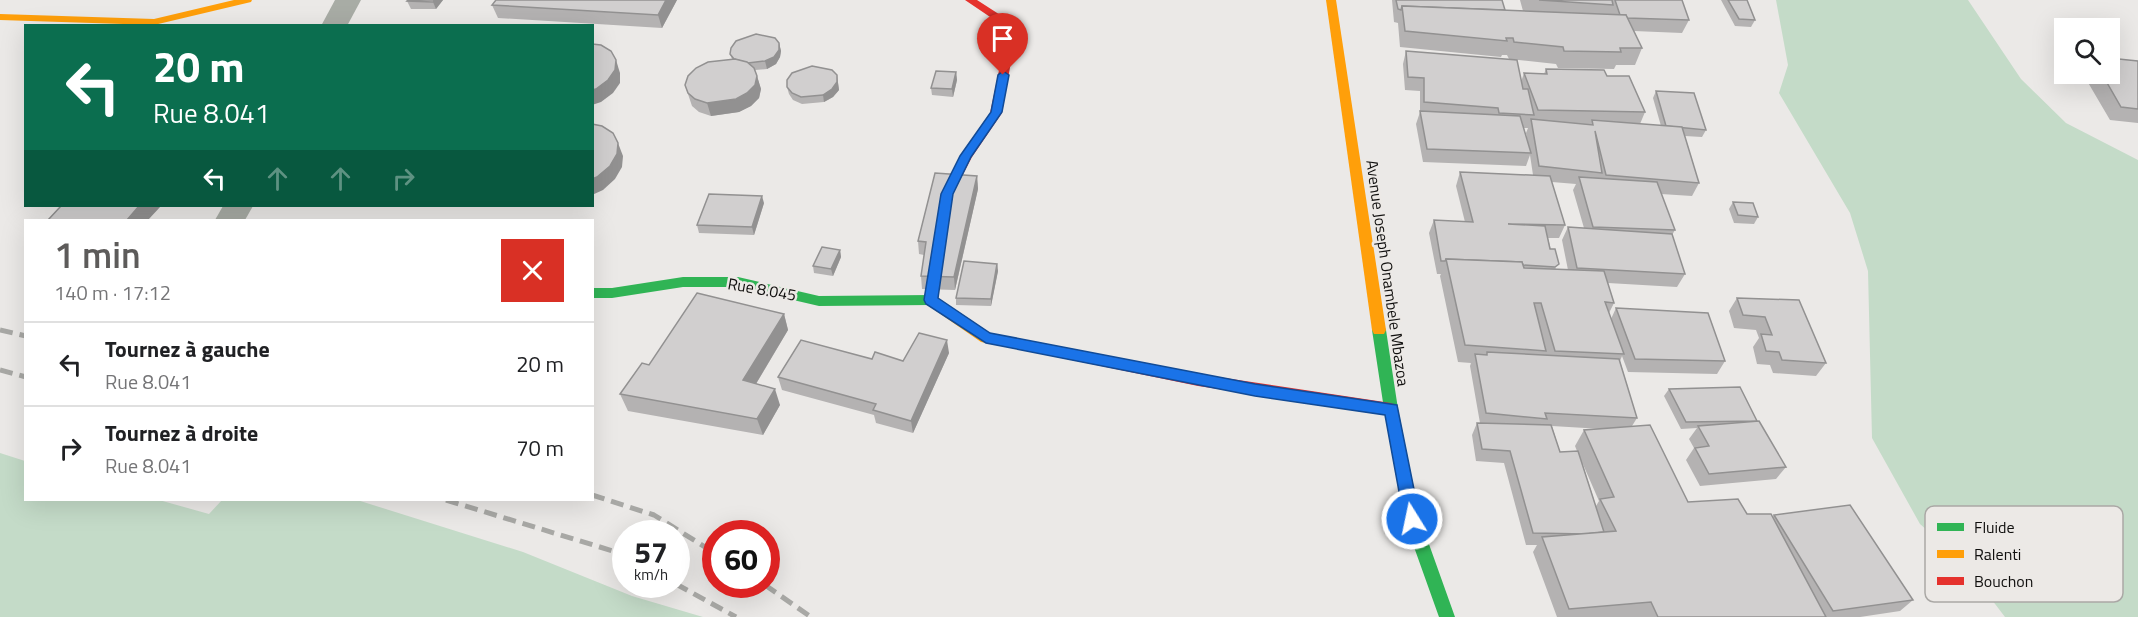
<!DOCTYPE html>
<html lang="fr">
<head>
<meta charset="utf-8">
<style>
  body { margin:0; font-family:"Titillium Web",sans-serif; background:#f6f6f6; color:#202124; height:100vh; display:flex; flex-direction:column; font-size:22px; white-space:nowrap }
  * { box-sizing:border-box; margin:0 }
  p { font-size:20px; color:#757577 }
  .icon { flex:none; width:33px; height:33px; fill:none; stroke:currentColor; stroke-width:2; stroke-linecap:round; stroke-linejoin:round }
  .map { position:relative; flex:1; overflow:hidden }
  .sheet { position:absolute; left:24px; top:219px; width:570px; height:282px; display:flex; flex-direction:column; background:#fff; border-radius:0px; box-shadow:0 6px 24px #0002 }
  .sheet>* { flex:none }
  .hud { position:absolute; left:24px; top:24px; width:570px; height:183px; border-radius:0px; box-shadow:0 6px 24px #0002; background:#0b6e4f; color:#fff; overflow:hidden }
  .buttons { position:absolute; left:2054px; top:18px; display:grid; gap:12px }
  .buttons a { display:grid; place-items:center; width:66px; height:66px; border-radius:0px; background:#fff; box-shadow:0 6px 24px #0002; font-size:30px }
  .speed { position:absolute; left:612px; top:520px; display:flex; gap:12px; font-size:30px; font-weight:700; text-align:center }
  .speed>* { display:grid; place-content:center; width:78px; height:78px; border-radius:50%; background:#fff; box-shadow:0 6px 24px #0002; line-height:1 }
  .speed small { font-size:15px; font-weight:400 }
  .speed .limit { border:9px solid #d22; background:#fff; color:#111 }
  .pin { position:absolute; display:grid; place-items:center; width:51px; height:51px; color:#fff; margin:-62px -26px; border-radius:50% 50% 50% 0; rotate:-45deg; box-shadow:0 0 6px #0007 }
  .pin .icon { rotate:45deg }
  .me { position:absolute; width:66px; margin:-33px; rotate:350deg; stroke-linejoin:round; filter:drop-shadow(0 0 4px #0008) }
  .turn { display:flex; align-items:center; gap:21px; height:126px; padding:0 30px; font-size:27px }
  .turn .icon { width:78px; height:78px; stroke-width:2.5 }
  .turn b { display:block; font-size:42px; line-height:51px }
  .lanes { display:flex; align-items:center; height:57px; padding:0 30px; background:#0003; justify-content:center; gap:30px; direction:ltr }
  .lanes .off { opacity:.35 }
  .round { display:grid; place-items:center; flex:none; width:63px; height:63px; border-radius:0px; background:#f6f6f6 }
  .headline { display:flex; align-items:center; justify-content:space-between; height:102px; padding:0 30px }
  h1 { font-size:36px; font-weight:600; line-height:45px; color:#5d5b5a }
  ul { padding:0; list-style:none }
  li { display:flex; align-items:center; gap:18px; height:84px; padding:0 30px; border-top:2px solid #e0e0e0 }
  li div { flex:1 }
  li b { display:block; font-size:22px }
  li em { font-style:normal }
  .map>svg:first-child { display:block }
  .green { fill:#c4dbc8 }
  .lines { fill:none; stroke-linecap:round; stroke-linejoin:round }
  .street { fill:#a8aca5; fill-rule:evenodd }
  .fast { fill:#30b455; fill-rule:evenodd }
  .slow { fill:#ff9f0a; fill-rule:evenodd }
  .jam { fill:#e5322d; fill-rule:evenodd }
  .rail { stroke:#a8a8a5; stroke-width:5; stroke-dasharray:13 7; stroke-linecap:butt }
  .wall { fill:#b4b2b2; fill-rule:evenodd }
  .shaded-wall { fill:#929191 }
  .building { fill:#d1cfcf; stroke:#929191; stroke-width:1.5 }
  .route { fill:#1a73e8; stroke:#114b97; stroke-width:1.5 }
  .labels { text-anchor:middle; dominant-baseline:central; stroke-width:5; stroke-linejoin:round; paint-order:stroke }
  .street-label { font-size:16px; fill:#100f0e; stroke:#ece9e6 }
  .key { fill:#ece9e6; stroke:#aaa8a5; stroke-width:1.5 }
  .key-label { font-size:16px; fill:#100f0e }
</style>
</head>
<body>
<div class="map">
<svg width="2138" height="617" viewBox="0 0 2138 617">
  <rect width="100%" height="100%" fill="#ebe9e7"/>
  <g class="green">
    <path d="M1776,0H1968L2021,79L2066,123L2138,160V617H2005L1963,562L1920,524L1872,438L1868,271L1850,213L1779,93L1788,65Z"/>
    <path d="M0,453L25,461L26,500H159L209,514L222,500H357L523,552L632,596L703,617H0Z"/>
  </g>
  <g class="lines">
    <g class="street">
      <path d="M335,0H361L347,26H321Z"/>
      <path d="M223,206H253L245,220H215Z"/>
    </g>
    <g class="fast">
      <path d="M683,277H738L819,296L931,295L938,300L931,305L819,306L738,287H683L612,298H592V288H612Z"/>
      <path d="M1379,325L1384,326L1386,330L1398,409L1420,519L1455,617H1439L1404,519L1384,409L1372,330L1374,326Z"/>
    </g>
    <g class="slow">
      <path d="M234,0H252L251,2L154,25L0,20V14L154,19Z"/>
      <path d="M1326,0H1336L1386,330L1384,334H1374L1372,330Z"/>
      <path d="M955,175L961,179L953,194L938,298L990,333L1043,344L1045,348L1043,352L1038,353L981,342L926,304L924,300L941,194L951,176Z"/>
    </g>
    <g class="jam">
      <path d="M965,0H977L1008,20L1012,56L1002,113L972,157L959,182L955,183L949,179L962,153L990,113L1002,56L999,23Z"/>
      <path d="M1038,343L1198,374L1391,403L1396,405L1398,409L1396,413L1391,415L1198,386L1033,352L1031,348L1033,344Z"/>
    </g>
    <g class="rail">
      <path d="M0,330L26,336"/>
      <path d="M0,370L26,377"/>
      <path d="M592,495L654,515L716,554"/>
      <path d="M446,500L626,555"/>
      <path d="M676,584L736,617"/>
      <path d="M765,585L811,617"/>
    </g>
  </g>
  <g class="wall">
    <path d="M408,0H443L436,9H411L407,1Z"/>
    <path d="M496,0H677L662,28L498,18L492,5Z"/>
    <path d="M1392,0H1502L1505,10L1523,11L1520,0H1682L1689,20L1682,33L1634,31L1642,48L1635,65H1616L1614,69L1558,68L1556,64L1509,59L1507,55H1502L1501,57L1400,47L1398,23L1394,22Z"/>
    <path d="M1721,0H1747L1755,20L1751,27L1735,26Z"/>
    <path d="M779,43L781,51L780,57L776,64L767,69L755,70L761,89L759,98L751,106L739,112L711,116L699,112L692,106L685,85L732,59L730,54Z"/>
    <path d="M1406,51L1521,82L1524,73L1544,74L1546,69L1607,76L1645,112L1640,124L1661,126L1653,98L1656,91L1706,130L1702,137L1685,136L1699,183L1692,196L1661,194L1675,230L1672,235L1685,274L1677,287L1608,283L1614,303L1609,313L1611,319L1616,308L1725,361L1717,374L1628,372L1622,356L1620,361L1637,418L1632,426L1688,502L1747,514L1772,517L1774,515L1913,600L1900,611L1860,617H1557L1533,552L1537,545H1526L1504,463L1476,461L1472,435L1477,423H1480L1470,366L1471,363L1458,362L1440,276L1441,274H1437L1429,233L1434,220L1465,222L1456,186L1460,172L1533,175L1530,155L1526,166L1423,162L1416,124L1420,112V91L1405,90L1403,64ZM1524,128H1528L1526,133L1528,143ZM1552,182L1576,184L1573,190L1584,228L1568,227L1562,240L1568,270H1556L1548,238H1559L1565,225ZM1552,426L1602,429L1584,430L1575,446L1577,451L1560,452ZM1582,462L1599,501L1596,506Z"/>
    <path d="M2138,61V123L2110,120L2083,74H2109Z"/>
    <path d="M956,72L957,80L953,97L932,95L931,88Z"/>
    <path d="M838,83L839,90L833,97L824,102L802,104L793,100L789,94L787,87Z"/>
    <path d="M977,176L978,189L955,290L922,289L921,276L924,255L919,254L918,241Z"/>
    <path d="M1733,202L1758,217L1754,224L1734,223L1729,209Z"/>
    <path d="M764,203L754,235L699,233L697,225Z"/>
    <path d="M840,250L841,257L833,276L814,273L813,266Z"/>
    <path d="M997,264L998,271L991,306L956,305V298Z"/>
    <path d="M1737,298L1799,300L1826,363L1816,376L1773,373L1770,365L1757,364L1753,347L1759,338L1756,330L1734,328L1729,311Z"/>
    <path d="M784,314L788,330L756,384L780,405L763,435L628,411L620,394L649,365Z"/>
    <path d="M949,353L913,433L876,423L874,415L782,390L778,377L872,359L903,361Z"/>
    <path d="M1669,389L1757,421L1786,467L1776,479L1700,486L1686,460L1694,448L1689,439L1697,428L1681,429L1664,396Z"/>
  </g>
  <g class="shaded-wall">
    <path d="M435,0H443L436,9L433,2Z"/>
    <path d="M666,0H677L662,28L658,15Z"/>
    <path d="M779,43L781,51L780,57L776,64L767,69L765,61Z"/>
    <path d="M616,60L620,73V83L613,93L601,102L592,105V90Z"/>
    <path d="M956,72L957,80L953,97L952,89Z"/>
    <path d="M837,75L839,90L833,97L824,102L823,95Z"/>
    <path d="M757,76L761,89L759,98L751,106L739,112L711,116L707,103Z"/>
    <path d="M618,143L623,156L622,167L615,179L603,190L592,195V179Z"/>
    <path d="M977,176L978,189L955,290L954,277Z"/>
    <path d="M762,196L764,203L754,235L752,227Z"/>
    <path d="M139,206H161L148,220H127Z"/>
    <path d="M840,250L841,257L833,276L831,269Z"/>
    <path d="M997,264L998,271L991,306V299Z"/>
    <path d="M784,314L788,330L748,397L743,380Z"/>
    <path d="M947,340L949,353L913,433L911,421Z"/>
    <path d="M775,389L780,405L763,435L757,419Z"/>
  </g>
  <g class="building">
    <path d="M408,0H435L433,2L407,1Z"/>
    <path d="M496,0H666L658,15L492,5Z"/>
    <path d="M1396,0H1502L1505,10L1402,6L1401,10L1398,9Z"/>
    <path d="M1539,0H1612L1613,5Z"/>
    <path d="M1615,0H1682L1689,20L1627,18L1626,15H1620Z"/>
    <path d="M1728,0H1747L1755,20L1739,19Z"/>
    <path d="M1402,6L1626,15L1642,48H1620L1621,52L1564,51L1563,47L1514,42L1513,38H1506L1507,41L1405,31Z"/>
    <path d="M756,34L775,38L779,43V50L774,57L765,61L748,63L734,59L730,54L731,48L736,41Z"/>
    <path d="M592,44L601,45L611,51L616,60L615,70L608,80L596,89L592,90Z"/>
    <path d="M1406,51L1517,60L1523,89H1528L1534,115L1499,113L1498,108L1424,102V78L1408,77Z"/>
    <path d="M2109,58L2138,61V109L2121,107L2102,74H2109Z"/>
    <path d="M735,59L747,62L754,68L757,76L755,85L747,93L736,99L707,103L695,99L688,93L685,85L688,76L696,68L708,62Z"/>
    <path d="M812,66L832,70L837,75V82L832,89L823,95L801,97L792,93L787,87V80L792,73Z"/>
    <path d="M1546,69L1604,70L1607,76H1629L1645,112L1538,110L1524,73L1547,74Z"/>
    <path d="M936,71L956,72L952,89L931,88Z"/>
    <path d="M1656,91L1694,93L1706,130L1666,126Z"/>
    <path d="M1420,111L1520,116L1531,153L1427,149Z"/>
    <path d="M1531,119L1593,125L1592,120L1682,127L1699,183L1606,175L1595,131L1602,173L1539,166Z"/>
    <path d="M592,124L602,126L613,133L618,143L617,154L610,166L597,177L592,179Z"/>
    <path d="M1460,172L1550,176L1565,225L1508,224L1545,226L1550,249H1555L1559,264L1555,267L1523,265L1522,262L1446,259L1445,261H1441L1434,220L1473,222Z"/>
    <path d="M935,173L977,176L954,277L921,276L926,242L918,241Z"/>
    <path d="M1579,177L1657,182L1675,230L1593,227Z"/>
    <path d="M709,194L762,196L752,227L697,225Z"/>
    <path d="M1733,202L1753,203L1758,217L1738,215Z"/>
    <path d="M61,206H139L127,220H48Z"/>
    <path d="M1568,227L1672,234L1685,274L1577,268Z"/>
    <path d="M822,247L840,250L831,269L813,266Z"/>
    <path d="M1446,259L1522,262L1524,268L1604,271L1614,303L1605,302L1624,354L1555,351L1541,303H1534L1546,351L1465,345Z"/>
    <path d="M964,261L997,264L991,299L956,298Z"/>
    <path d="M697,293L784,314L743,380L775,389L757,419L620,394L642,363L649,365Z"/>
    <path d="M1737,298L1799,300L1826,363L1782,360L1779,352L1766,351L1761,334L1772,335L1765,317L1743,315Z"/>
    <path d="M1616,308L1708,313L1725,361L1635,359Z"/>
    <path d="M919,333L947,340L911,421L873,410L876,404L778,377L801,340L872,359L875,352L903,361Z"/>
    <path d="M1487,352L1619,359L1637,418L1545,413L1547,419L1486,413L1475,354L1487,355Z"/>
    <path d="M1740,387L1757,421L1686,422L1669,389Z"/>
    <path d="M1759,421L1786,467L1709,474L1695,448L1709,446L1698,426Z"/>
    <path d="M1477,423L1551,425L1560,452L1578,451L1604,532L1586,534L1533,533L1510,451L1482,449Z"/>
    <path d="M1650,425L1688,502L1738,499L1747,514H1771L1826,617H1658L1651,602L1569,609L1542,537L1616,531L1600,499L1614,497L1584,430Z"/>
    <path d="M1850,505L1913,600L1833,611L1774,515Z"/>
  </g>
  <path class="route" d="M1003,71L1009,75L1002,112L971,157L953,194L938,298L990,333L1255,384L1397,405L1420,519L1417,524L1412,526L1406,524L1404,519L1385,415L1255,396L986,343L926,304L924,300L941,194L960,156L991,112L998,75Z"/>
  <g class="labels">
    <g class="street-label">
      <text transform="translate(1388 273) rotate(82)">Avenue Joseph Onambele Mbazoa</text>
      <text transform="translate(762 289) rotate(10)">Rue 8.045</text>
    </g>
  </g>
  <rect x="1925" y="506" width="198" height="96" rx="9" class="key"/>
  <rect x="1937" y="523" width="27" height="8" fill="#30b455"/>
  <rect x="1937" y="550" width="27" height="8" fill="#ff9f0a"/>
  <rect x="1937" y="577" width="27" height="8" fill="#e5322d"/>
  <g class="key-label">
    <text x="1974" y="533">Fluide</text>
    <text x="1974" y="560">Ralenti</text>
    <text x="1974" y="587">Bouchon</text>
  </g>
</svg>
<div class="buttons">
<a><svg class="icon" aria-label="search" viewBox="0 0 24 24"><circle cx="10" cy="10" r="6"/><path d="M15 15l6 6"/></svg></a>
</div>
<div class="speed"><div>57<small>km/h</small></div><div class="limit">60</div></div>
<div class="pin" style="left:1003px;top:75px;background:#d93025"><svg class="icon" aria-label="arrive" viewBox="0 0 24 24"><path d="M6 21V4h12l-3 4 3 4H6"/></svg></div>
<svg class="me" style="left:1412px;top:519px" viewBox="-20 -20 40 40"><circle r="17" fill="#1a73e8" stroke="#fff" stroke-width="3"/><path d="M0-11L8 9 0 5-8 9z" fill="#fff"/></svg>
<div class="hud">
<div class="turn"><svg class="icon" aria-label="left" viewBox="0 0 24 24"><path d="M17 20v-9H6M10 6l-5 5 5 5"/></svg><div><b>20 m</b>Rue 8.041</div></div>
<div class="lanes"><svg class="icon" aria-label="left" viewBox="0 0 24 24"><path d="M17 20v-9H6M10 6l-5 5 5 5"/></svg><svg class="icon off" aria-label="ahead" viewBox="0 0 24 24"><path d="M12 20V5M6 11l6-6 6 6"/></svg><svg class="icon off" aria-label="ahead" viewBox="0 0 24 24"><path d="M12 20V5M6 11l6-6 6 6"/></svg><svg class="icon off" aria-label="right" viewBox="0 0 24 24"><path d="M7 20v-9h11M14 6l5 5-5 5"/></svg></div>
</div>
<section class="sheet">
<div class="headline"><div><h1>1 min</h1><p>140 m · 17:12</p></div><a class="round" style="background:#d93025;color:#fff"><svg class="icon" aria-label="close" viewBox="0 0 24 24"><path d="M6 6l12 12M18 6L6 18"/></svg></a></div>
<ul>
<li><svg class="icon" aria-label="left" viewBox="0 0 24 24"><path d="M17 20v-9H6M10 6l-5 5 5 5"/></svg><div><b>Tournez à gauche</b><p>Rue 8.041</p></div><em>20 m</em></li>
<li><svg class="icon" aria-label="right" viewBox="0 0 24 24"><path d="M7 20v-9h11M14 6l5 5-5 5"/></svg><div><b>Tournez à droite</b><p>Rue 8.041</p></div><em>70 m</em></li>
</ul>
</section>
</div>
</body>
</html>
